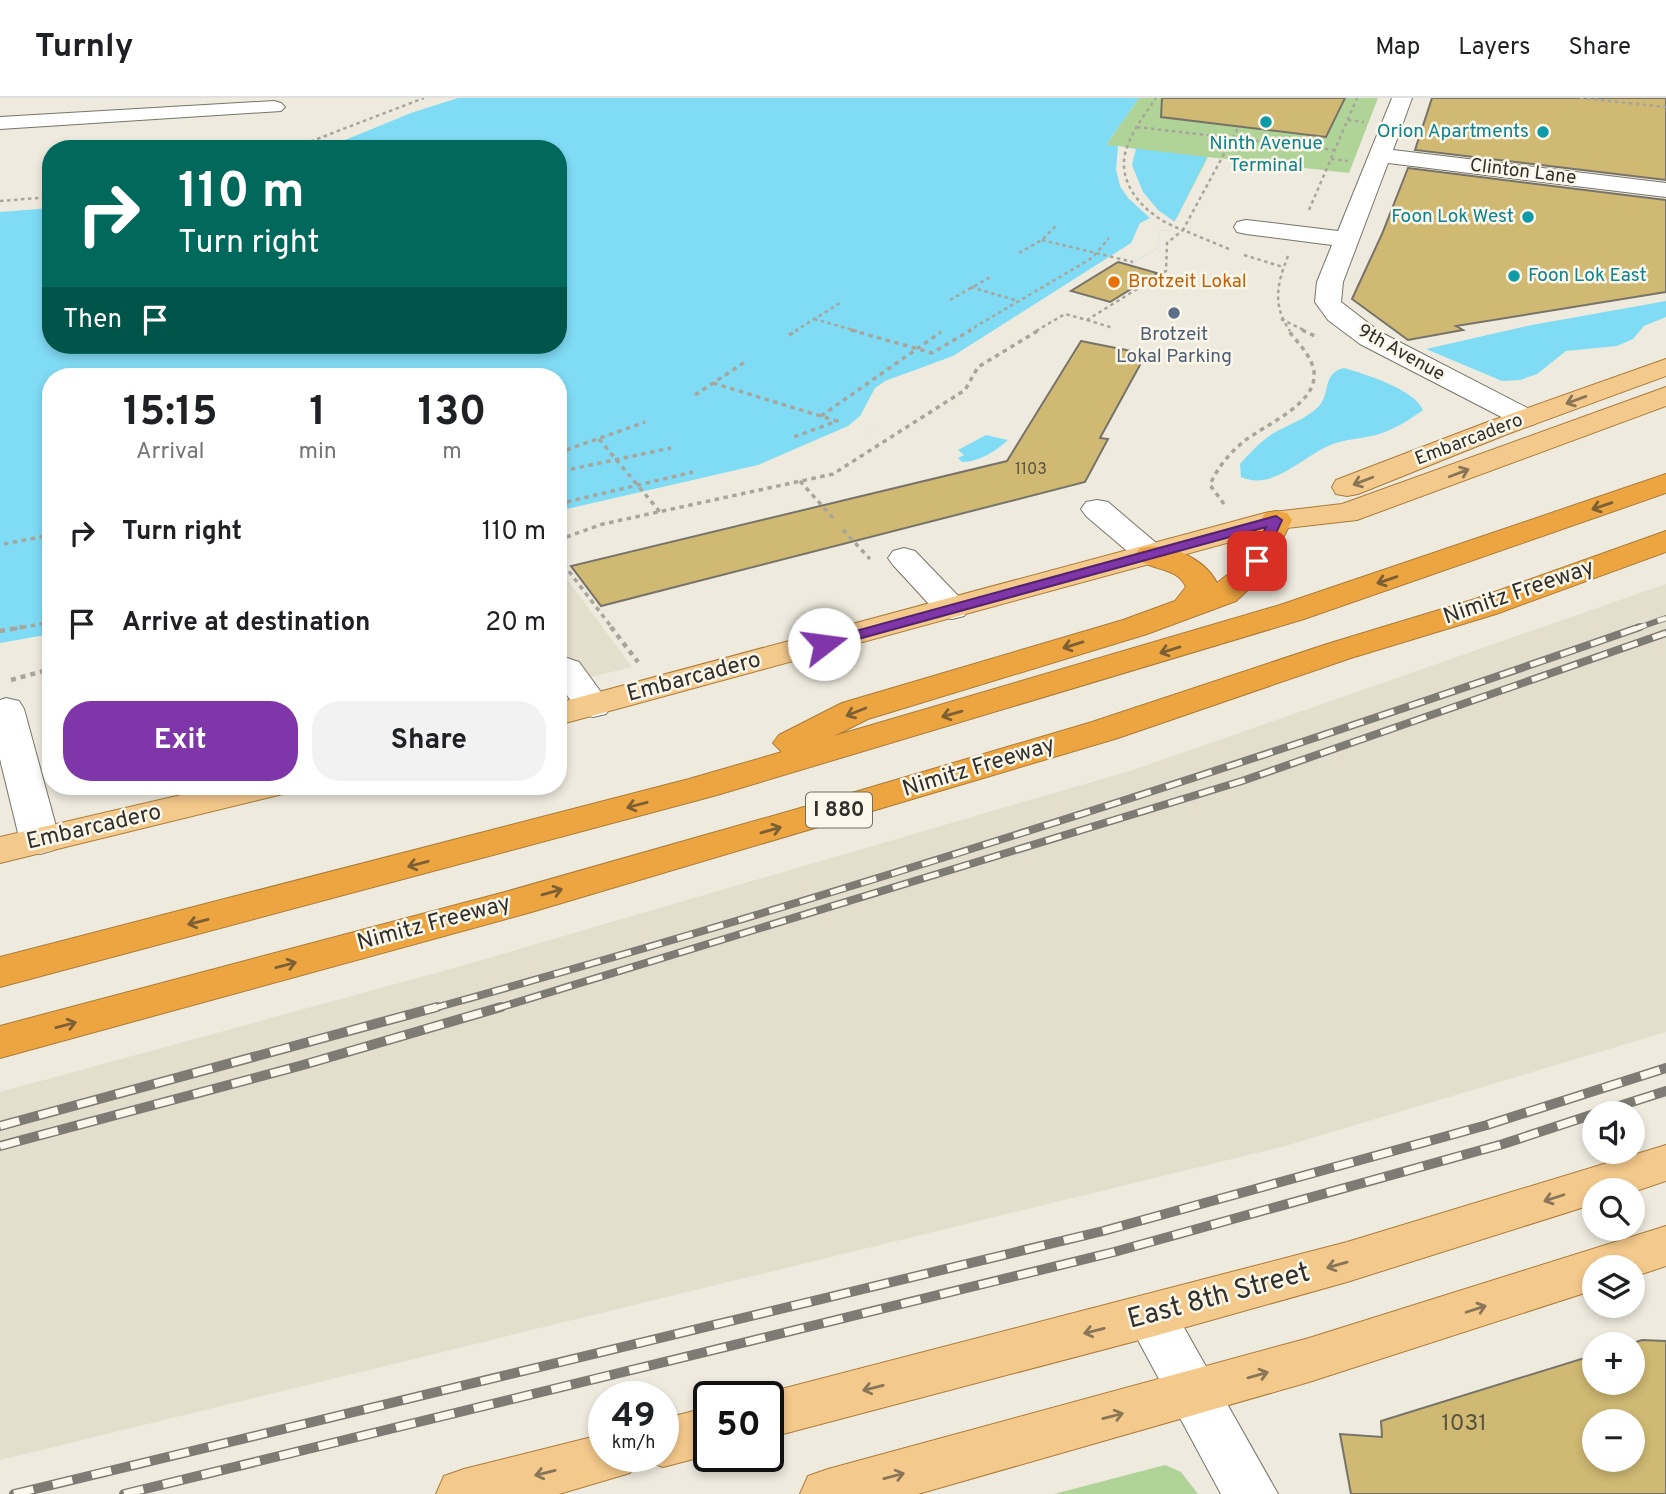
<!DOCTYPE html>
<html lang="en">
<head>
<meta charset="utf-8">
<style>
  body { margin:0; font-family:Overpass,sans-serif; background:#f2f2f2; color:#202124; height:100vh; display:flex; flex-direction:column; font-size:26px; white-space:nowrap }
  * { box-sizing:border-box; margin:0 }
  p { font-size:23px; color:#757577 }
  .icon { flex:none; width:38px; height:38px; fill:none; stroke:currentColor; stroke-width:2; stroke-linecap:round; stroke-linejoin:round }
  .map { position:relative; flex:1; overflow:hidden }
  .drawer { position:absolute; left:42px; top:270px; width:525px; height:427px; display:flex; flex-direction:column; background:#fff; border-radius:28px; box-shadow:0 4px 10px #0003 }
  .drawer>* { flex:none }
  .banner { position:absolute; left:42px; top:42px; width:525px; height:214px; border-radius:28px; box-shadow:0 4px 10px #0003; background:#00695c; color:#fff; overflow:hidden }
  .tools { position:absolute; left:1582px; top:1003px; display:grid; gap:14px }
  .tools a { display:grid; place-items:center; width:63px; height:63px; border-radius:50%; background:#fff; box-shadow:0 4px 10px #0003; font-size:35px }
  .speed { position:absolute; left:588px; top:1283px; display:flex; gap:14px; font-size:35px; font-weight:700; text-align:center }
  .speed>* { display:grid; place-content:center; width:91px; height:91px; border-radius:50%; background:#fff; box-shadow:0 4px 10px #0003; line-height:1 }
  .speed small { font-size:18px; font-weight:400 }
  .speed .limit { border:4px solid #111; border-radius:10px; background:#fff; color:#111 }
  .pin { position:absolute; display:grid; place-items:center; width:60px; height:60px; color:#fff; margin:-30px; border-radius:14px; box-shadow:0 4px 10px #0006 }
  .me { position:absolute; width:77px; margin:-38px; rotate:75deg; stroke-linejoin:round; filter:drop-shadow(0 0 5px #0008) }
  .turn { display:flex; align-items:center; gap:24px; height:147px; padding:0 21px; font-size:32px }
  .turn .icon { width:91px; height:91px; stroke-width:2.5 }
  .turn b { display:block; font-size:49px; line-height:60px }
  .then { display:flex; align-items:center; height:66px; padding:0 21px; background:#0003; gap:14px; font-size:26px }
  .eta { display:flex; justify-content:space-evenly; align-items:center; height:119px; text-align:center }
  .eta b { font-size:42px; font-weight:700; line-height:49px }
  .cta { display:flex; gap:14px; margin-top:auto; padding:14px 21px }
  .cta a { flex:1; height:80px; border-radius:28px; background:#7f36a8; color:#fff; font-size:28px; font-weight:700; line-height:80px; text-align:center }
  .cta a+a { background:#f2f2f2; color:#202124 }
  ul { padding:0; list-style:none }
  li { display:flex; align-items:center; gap:21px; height:91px; padding:0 21px }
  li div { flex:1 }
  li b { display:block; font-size:26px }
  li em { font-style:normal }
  header { display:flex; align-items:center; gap:42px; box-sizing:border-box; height:98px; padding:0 35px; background:#fff; border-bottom:2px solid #e0e0e0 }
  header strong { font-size:33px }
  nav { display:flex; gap:38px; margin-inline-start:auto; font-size:24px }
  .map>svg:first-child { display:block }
  .built { fill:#e4decc }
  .green { fill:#b0d497 }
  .water { fill:#80dbf4 }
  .pier { fill:#eeeade }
  .building { fill:#cfb973; stroke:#777369; stroke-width:2; fill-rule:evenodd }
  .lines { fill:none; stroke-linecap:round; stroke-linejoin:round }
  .minor-casing { stroke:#777469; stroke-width:2 }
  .major-casing { stroke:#ab7c39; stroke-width:2 }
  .highway-casing { stroke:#ab7c39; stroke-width:2 }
  .path-far2 { stroke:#a8a59c; stroke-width:2.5; stroke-dasharray:3.5 3.5; stroke-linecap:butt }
  .path-far1 { stroke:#a8a59c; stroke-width:3.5; stroke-dasharray:4.5 4.5; stroke-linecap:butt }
  .path { stroke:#a8a59c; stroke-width:4.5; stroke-dasharray:5 5; stroke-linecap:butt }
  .minor { fill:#fff; fill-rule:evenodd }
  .major { fill:#f4c98c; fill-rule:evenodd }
  .highway { fill:#eca540; fill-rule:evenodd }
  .rail-far2-casing { stroke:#7e7b74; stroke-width:6 }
  .rail-far1-casing { stroke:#7e7b74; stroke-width:8 }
  .rail-casing { stroke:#7e7b74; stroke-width:10 }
  .rail-far2 { stroke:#fbf8eb; stroke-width:4.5; stroke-dasharray:12; stroke-linecap:butt }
  .rail-far1 { stroke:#fbf8eb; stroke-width:5; stroke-dasharray:16; stroke-linecap:butt }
  .rail { stroke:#fbf8eb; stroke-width:7; stroke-dasharray:20; stroke-linecap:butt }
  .oneway { stroke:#897557 }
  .oneway2 { stroke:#7c5f34 }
  .route { fill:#7f36a8; stroke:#53236d; stroke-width:2 }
  .culture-dot { fill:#0f9aa8; stroke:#fbf8eb; stroke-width:2.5 }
  .food-dot { fill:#e8710a; stroke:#fbf8eb; stroke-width:2.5 }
  .service-dot { fill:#5c6f8a; stroke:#fbf8eb; stroke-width:2.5 }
  .labels { text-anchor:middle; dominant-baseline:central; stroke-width:5; stroke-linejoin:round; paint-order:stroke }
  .far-number-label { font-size:16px; fill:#59523e }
  .far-culture-label { font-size:19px; fill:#0d838f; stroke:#fbf8eb; text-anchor:end }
  .far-street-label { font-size:19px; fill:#32302c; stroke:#fbf8eb }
  .far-food-label { font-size:19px; fill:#c56008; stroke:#fbf8eb; text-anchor:start }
  .far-service-label { font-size:19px; fill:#4e5e75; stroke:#fbf8eb }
  .shield { fill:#fbf8eb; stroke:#6e6c65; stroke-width:2 }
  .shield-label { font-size:21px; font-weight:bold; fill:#32302c }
  .street-label { font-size:23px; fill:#32302c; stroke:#fbf8eb }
  .near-number-label { font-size:23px; fill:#59523e }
  .near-street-label { font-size:28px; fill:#32302c; stroke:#fbf8eb }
</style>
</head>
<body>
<header>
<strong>Turnly</strong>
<nav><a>Map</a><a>Layers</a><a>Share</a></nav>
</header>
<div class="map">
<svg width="1666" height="1396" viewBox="0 0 1666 1396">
  <rect width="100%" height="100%" fill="#eeeade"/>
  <g class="built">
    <path d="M558,469L632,569L558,587Z"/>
    <path d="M1666,486V934L1285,1048L0,1362V994L447,872L1133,672Z"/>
  </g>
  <g class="green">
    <path d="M1139,0H1378L1349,75L1208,59L1177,119L1106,47Z"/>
    <path d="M1165,1367L1181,1374L1198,1396H1054Z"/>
  </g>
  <g class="water">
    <path d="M458,0H1139L1106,47L1207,59L1170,133L1158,132L1159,149L977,260L931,280L864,336L558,428V278H51V546L0,556V114L51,110V247H558V51H323L411,15Z"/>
    <path d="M1666,203V219L1644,228L1633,241L1617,248L1566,253L1537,276L1520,282L1502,283L1426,251L1532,227Z"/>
    <path d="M1344,270C1365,276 1414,291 1423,312C1408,323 1393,332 1376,337C1360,341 1343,341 1328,348C1301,360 1272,393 1241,379L1240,366C1249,356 1260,344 1272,336C1287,327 1307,321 1319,308C1331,295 1322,275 1344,270Z"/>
    <path d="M986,337L1008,342C996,353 979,364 962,364L958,360L964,357L958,352Z"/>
  </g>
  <g class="pier">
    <path d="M1118,48L1136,51L1132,67L1143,94L1158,112L1175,124L1170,133L1158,132L1159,149L1129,167L1118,164L1072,192L1085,197L971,267L928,283L930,285L865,335L868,337L865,339L770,380L558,431V413L758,367L848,328L860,318L875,290L885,283L953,258L1131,145L1140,125L1150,120L1128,100L1120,88L1116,72Z"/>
    <path d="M51,536V550L0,559V545Z"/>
  </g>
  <g class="building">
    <path d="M1162,0H1345L1326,39L1161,19Z"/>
    <path d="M1432,0H1666V82L1415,52Z"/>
    <path d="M1408,70L1666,102V194L1456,228L1463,232L1408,242L1352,201L1382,136Z"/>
    <path d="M1118,164L1157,175L1110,204L1071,193Z"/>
    <path d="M1081,243L1146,256L1100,340L1108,341L1085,384L601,508L571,468L1007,363Z"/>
    <path d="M1642,1242L1666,1243V1396H1351L1340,1336L1382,1339L1381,1323L1594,1257V1284H1633V1246H1630ZM1594,1323H1633V1362H1594Z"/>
  </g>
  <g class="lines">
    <g class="minor-casing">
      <g id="minor">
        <path d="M1392,0H1412L1393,52L1666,85V99L1388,65L1343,184L1341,204L1380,234L1535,314L1540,320L1535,326L1525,329L1515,326L1360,246L1328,222L1315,204L1317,184L1332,147L1246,136L1237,134L1234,129L1237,124L1246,122L1338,133Z"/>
        <path d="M274,3L281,5L285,9L281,13L0,31V19Z"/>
        <path d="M1097,402L1108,404L1162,450L1167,457L1162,464L1151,467L1140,464L1086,418L1081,411L1086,404Z"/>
        <path d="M904,450L915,453L964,504L969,511L964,518L952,521L940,518L893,467L888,460L893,453Z"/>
        <path d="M567,560L579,564L611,608L606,616L593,619L580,616L558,584V563Z"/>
        <path d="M6,600L19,603L24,611L60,743L54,752L40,756L26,752L20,743L0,661V602Z"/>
        <path d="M1151,1197L1169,1203L1278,1396H1221L1125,1218L1133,1203Z"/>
      </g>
    </g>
    <g class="major-casing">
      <g id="major">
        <path d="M1666,261V278L1505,337L1358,396L1347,398L1336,396L1332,389L1336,382L1485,325Z"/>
        <path d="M1666,289V308L1357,422L1278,431L558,627V605L1265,415L1342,406Z"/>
        <path d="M220,688H288L283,696L0,765V739Z"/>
        <path d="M1666,1047V1083L1633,1094L1594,1092V1106L1347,1184L1151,1239L768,1340V1298H754L1347,1144Z"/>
        <path d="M1666,1128V1168L1633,1179V1169H1594V1192L1309,1284L918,1396H800L808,1378L828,1371L1309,1240Z"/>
        <path d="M709,1309V1357L663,1369L644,1362L642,1358H663V1321Z"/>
        <path d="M604,1336V1358H639L630,1375L559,1396H436L444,1378L464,1371Z"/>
      </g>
    </g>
    <g class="highway-casing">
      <g id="highway">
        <path d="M1666,376V395L1304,521L717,697L0,889V859L689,681L782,654L773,645L779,637L842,605L1123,522L1175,503L1186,489C1177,467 1147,474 1135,457L1140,450C1167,443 1204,460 1217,485L1236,470L1265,415L1276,413L1287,415L1292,422L1266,475L1236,503L1147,536L868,621L834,638L1280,507Z"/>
        <path d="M1666,433V454L1496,516L1351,560L1118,640L528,815L0,960V928L505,794L811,707L1092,624L1327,546L1472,502Z"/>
      </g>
    </g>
    <g class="path-far2">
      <path d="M1580,0L1666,9"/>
      <path d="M1348,22L1364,24"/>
      <path d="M1137,29L1335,52"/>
      <path d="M291,51L424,0"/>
      <path d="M1331,61L1348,63"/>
      <path d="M0,103L51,99"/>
      <path d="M1309,112L1357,0"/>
      <path d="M1042,142L1133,164"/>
      <path d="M1229,151L1183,132L1239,28"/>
      <path d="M1019,155L1042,142L1057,127"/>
      <path d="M1244,157L1283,169"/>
      <path d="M1288,158C1277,186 1272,207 1290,233"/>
      <path d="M971,189L1018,203"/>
      <path d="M950,202L992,178"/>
      <path d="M814,221L857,233"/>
      <path d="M1281,221L1306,233"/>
      <path d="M1087,222L1113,230"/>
      <path d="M795,233L840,205"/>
      <path d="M968,233L1092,160L1109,140"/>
      <path d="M1036,233L1065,216L1087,222L1166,173L1167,145L1183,132C1150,121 1115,89 1126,52C1132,33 1145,16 1156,0"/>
    </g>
    <g class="path-far1">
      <path d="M851,232L932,255L971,232"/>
      <path d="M1302,232L1317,239"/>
      <path d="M789,237L798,232"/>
      <path d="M713,285L837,323L794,339"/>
      <path d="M695,297L745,264"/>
      <path d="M821,318L941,234"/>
      <path d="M599,341L660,414"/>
      <path d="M558,355L645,324"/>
      <path d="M562,373L671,350"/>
      <path d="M800,383L833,420"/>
      <path d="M558,406L693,374"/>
      <path d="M1224,406L1210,387C1217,370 1229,356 1243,344C1264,327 1318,306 1314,274C1312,258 1297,244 1288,232"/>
      <path d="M843,432L870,461"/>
      <path d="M558,442L603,426L833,376L965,292L978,269L1039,232"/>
      <path d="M4,446L51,437"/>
      <path d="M558,459L613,531"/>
      <path d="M13,531L51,524"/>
    </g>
    <g class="path">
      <path d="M611,529L638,564"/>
      <path d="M0,533L23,529"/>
      <path d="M11,582L51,571"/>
    </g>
    <use href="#minor" class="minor"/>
    <use href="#major" class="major"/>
    <use href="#highway" class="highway"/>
    <g class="rail-far2-casing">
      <path id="rail-far2" d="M1635,531L1666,520"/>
    </g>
    <g class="rail-far1-casing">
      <g id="rail-far1">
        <path d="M431,911C838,798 1241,668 1640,529"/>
        <path d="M495,911L1242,683L1666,535"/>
      </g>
    </g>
    <g class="rail-casing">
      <g id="rail">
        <path d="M1597,1015L1666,993"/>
        <path d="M0,1028L437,909"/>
        <path d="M0,1048L303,967L501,909"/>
        <path d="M14,1396L1103,1133L1487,1027L1666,970"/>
        <path d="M124,1396L1114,1154L1503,1046L1594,1016"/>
      </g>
    </g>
    <use href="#rail-far2" class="rail-far2"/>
    <use href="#rail-far1" class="rail-far1"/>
    <use href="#rail" class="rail"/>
  </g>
  <defs><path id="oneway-shaft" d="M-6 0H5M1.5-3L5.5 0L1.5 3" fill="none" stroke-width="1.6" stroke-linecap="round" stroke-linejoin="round" transform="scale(1.75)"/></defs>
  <g class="oneway">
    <use href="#oneway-shaft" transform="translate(1576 302) rotate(160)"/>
    <use href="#oneway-shaft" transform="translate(1459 375) rotate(-21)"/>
    <use href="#oneway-shaft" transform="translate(1363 383) rotate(159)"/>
    <use href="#oneway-shaft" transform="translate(1554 1100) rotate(162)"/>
    <use href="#oneway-shaft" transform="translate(1337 1167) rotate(164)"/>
    <use href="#oneway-shaft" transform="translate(1476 1211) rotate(-18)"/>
    <use href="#oneway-shaft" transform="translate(1094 1233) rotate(166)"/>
    <use href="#oneway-shaft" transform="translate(1258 1277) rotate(-16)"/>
    <use href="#oneway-shaft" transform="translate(873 1290) rotate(166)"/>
    <use href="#oneway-shaft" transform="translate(1113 1318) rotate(-15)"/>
    <use href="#oneway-shaft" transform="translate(545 1375) rotate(166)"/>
    <use href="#oneway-shaft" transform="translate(894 1378) rotate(-15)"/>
  </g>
  <g class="oneway2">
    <use href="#oneway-shaft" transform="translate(1602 408) rotate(161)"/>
    <use href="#oneway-shaft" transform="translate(1387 482) rotate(161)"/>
    <use href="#oneway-shaft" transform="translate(1073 547) rotate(163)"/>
    <use href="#oneway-shaft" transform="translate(1170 552) rotate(163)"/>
    <use href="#oneway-shaft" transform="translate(856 614) rotate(158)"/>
    <use href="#oneway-shaft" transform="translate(952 616) rotate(164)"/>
    <use href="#oneway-shaft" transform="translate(637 707) rotate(165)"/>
    <use href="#oneway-shaft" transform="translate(771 732) rotate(-16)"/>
    <use href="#oneway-shaft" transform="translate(418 766) rotate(165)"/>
    <use href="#oneway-shaft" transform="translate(552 794) rotate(-16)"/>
    <use href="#oneway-shaft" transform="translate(198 824) rotate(166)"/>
    <use href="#oneway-shaft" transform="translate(286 867) rotate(-15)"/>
    <use href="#oneway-shaft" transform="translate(66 927) rotate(-15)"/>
  </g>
  <path class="route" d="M1276,418L1282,422L1262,465L1257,467L1250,463L1266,429L829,549L824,550L817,546L819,543Z"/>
  <g class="culture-dot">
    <circle cx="1266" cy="24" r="7"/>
    <circle cx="1543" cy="34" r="7"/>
    <circle cx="1528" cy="119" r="7"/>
    <circle cx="1514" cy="178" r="7"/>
  </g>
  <circle class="food-dot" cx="1114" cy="184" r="7"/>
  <circle class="service-dot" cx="1174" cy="215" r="7"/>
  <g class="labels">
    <g class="far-number-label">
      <text x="1031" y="372">1103</text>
    </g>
    <g class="far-culture-label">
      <text x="1529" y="34">Orion Apartments</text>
      <text x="1266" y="46" text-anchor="middle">Ninth Avenue<tspan x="1266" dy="22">Terminal</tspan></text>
      <text x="1514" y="119">Foon Lok West</text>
      <text x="1528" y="178" text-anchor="start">Foon Lok East</text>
    </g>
    <g class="far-street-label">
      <text transform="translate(1523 74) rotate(7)">Clinton Lane</text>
      <text transform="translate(1401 255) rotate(29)">9th Avenue</text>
      <text transform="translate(1469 342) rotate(-21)">Embarcadero</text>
    </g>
    <g class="far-food-label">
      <text x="1128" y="184">Brotzeit Lokal</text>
    </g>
    <g class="far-service-label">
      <text x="1174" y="237">Brotzeit<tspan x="1174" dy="22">Lokal Parking</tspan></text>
    </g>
    <rect class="shield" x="806" y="694.5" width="66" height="35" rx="5"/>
    <g class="shield-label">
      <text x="839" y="712">I 880</text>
    </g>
    <g class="street-label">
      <text transform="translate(1519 495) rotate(-19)">Nimitz Freeway</text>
      <text transform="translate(694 580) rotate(-15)">Embarcadero</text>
      <text transform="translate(979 670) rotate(-17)">Nimitz Freeway</text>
      <text transform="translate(94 730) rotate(-13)">Embarcadero</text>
      <text transform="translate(434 826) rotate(-15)">Nimitz Freeway</text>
    </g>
    <g class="near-number-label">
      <text x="1464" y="1326">1031</text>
    </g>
    <g class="near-street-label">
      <text transform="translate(1219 1199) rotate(-15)">East 8th Street</text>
    </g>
  </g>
</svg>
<div class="tools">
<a><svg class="icon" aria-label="sound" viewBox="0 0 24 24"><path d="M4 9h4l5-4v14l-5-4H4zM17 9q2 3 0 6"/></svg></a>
<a><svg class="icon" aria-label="search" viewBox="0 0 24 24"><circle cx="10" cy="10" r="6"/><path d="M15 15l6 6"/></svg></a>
<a><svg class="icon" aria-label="layers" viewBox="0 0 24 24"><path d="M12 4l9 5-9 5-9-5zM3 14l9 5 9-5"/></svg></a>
<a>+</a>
<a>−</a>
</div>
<div class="speed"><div>49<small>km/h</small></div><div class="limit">50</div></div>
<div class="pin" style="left:1257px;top:463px;background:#d93025"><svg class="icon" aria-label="arrive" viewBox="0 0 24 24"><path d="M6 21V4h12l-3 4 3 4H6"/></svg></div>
<svg class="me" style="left:824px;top:546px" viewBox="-20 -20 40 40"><circle r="19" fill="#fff"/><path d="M0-13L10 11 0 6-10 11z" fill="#7f36a8"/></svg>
<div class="banner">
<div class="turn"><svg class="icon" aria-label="right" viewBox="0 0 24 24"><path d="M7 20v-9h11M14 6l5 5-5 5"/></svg><div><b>110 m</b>Turn right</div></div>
<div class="then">Then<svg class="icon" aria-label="arrive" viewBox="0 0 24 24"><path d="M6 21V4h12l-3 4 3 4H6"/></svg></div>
</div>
<section class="drawer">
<div class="eta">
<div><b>15:15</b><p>Arrival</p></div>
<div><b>1</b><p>min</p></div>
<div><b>130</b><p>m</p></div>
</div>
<ul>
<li><svg class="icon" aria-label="right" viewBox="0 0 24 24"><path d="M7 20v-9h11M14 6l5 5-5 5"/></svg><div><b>Turn right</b></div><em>110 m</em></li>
<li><svg class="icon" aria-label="arrive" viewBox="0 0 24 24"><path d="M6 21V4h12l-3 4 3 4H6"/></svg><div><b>Arrive at destination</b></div><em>20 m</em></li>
</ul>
<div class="cta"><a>Exit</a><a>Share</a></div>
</section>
</div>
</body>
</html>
